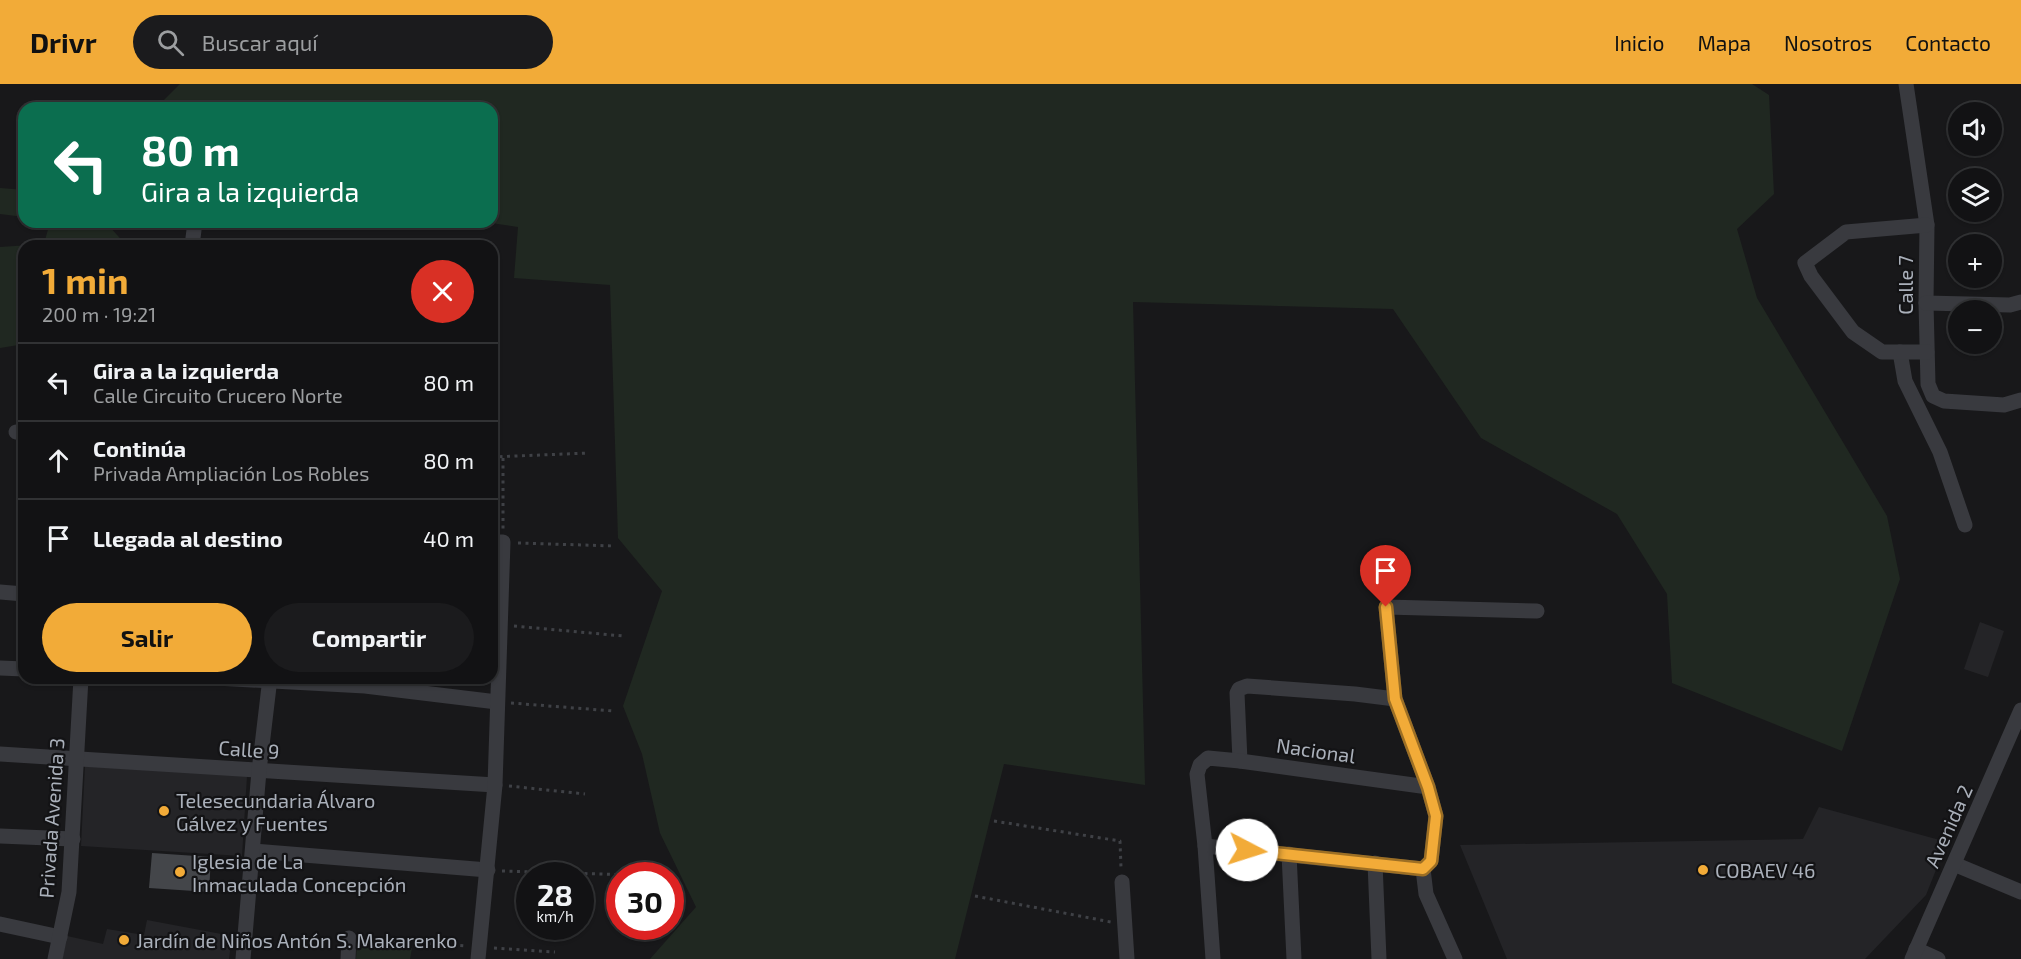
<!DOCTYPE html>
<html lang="es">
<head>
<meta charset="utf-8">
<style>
  body { margin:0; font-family:"Exo 2",sans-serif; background:#1b1b1d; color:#f1f3f6; height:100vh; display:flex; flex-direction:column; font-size:22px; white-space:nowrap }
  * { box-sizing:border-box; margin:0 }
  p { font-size:20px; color:#9c9ea0 }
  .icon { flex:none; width:33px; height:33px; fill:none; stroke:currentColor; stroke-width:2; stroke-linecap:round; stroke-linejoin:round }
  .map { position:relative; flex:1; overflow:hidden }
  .panel { position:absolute; left:18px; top:156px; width:480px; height:444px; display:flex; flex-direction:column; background:#121214; border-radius:18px; box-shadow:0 2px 4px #0004,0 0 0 2px #313234 }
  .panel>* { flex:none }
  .hud { position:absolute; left:18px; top:18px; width:480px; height:126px; border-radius:18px; box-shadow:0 2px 4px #0004,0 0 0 2px #313234; background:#0b6e4f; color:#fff; overflow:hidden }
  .buttons { position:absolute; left:1948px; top:18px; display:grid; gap:12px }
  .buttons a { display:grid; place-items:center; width:54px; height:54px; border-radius:50%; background:#121214; box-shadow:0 2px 4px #0004,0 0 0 2px #313234; font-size:30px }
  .speed { position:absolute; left:516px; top:778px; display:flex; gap:12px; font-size:30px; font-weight:700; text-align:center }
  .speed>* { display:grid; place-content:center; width:78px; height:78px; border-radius:50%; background:#121214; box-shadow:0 2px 4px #0004,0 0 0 2px #313234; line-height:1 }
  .speed small { font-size:15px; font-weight:400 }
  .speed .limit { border:9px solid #d22; background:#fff; color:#111 }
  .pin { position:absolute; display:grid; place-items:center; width:51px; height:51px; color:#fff; margin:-62px -26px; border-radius:50% 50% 50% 0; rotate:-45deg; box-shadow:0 0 6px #0007 }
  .pin .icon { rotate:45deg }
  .me { position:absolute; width:66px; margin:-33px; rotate:95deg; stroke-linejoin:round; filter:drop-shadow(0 0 4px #0008) }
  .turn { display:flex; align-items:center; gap:21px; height:126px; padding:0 24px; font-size:27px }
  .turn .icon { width:78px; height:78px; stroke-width:2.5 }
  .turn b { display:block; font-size:42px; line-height:51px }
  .round { display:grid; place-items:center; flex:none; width:63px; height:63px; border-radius:32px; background:#1b1b1d }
  .head { display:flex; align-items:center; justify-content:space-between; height:102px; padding:0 24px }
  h1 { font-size:36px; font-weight:700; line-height:45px; color:#f2ab38 }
  .cta { display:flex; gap:12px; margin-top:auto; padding:12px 24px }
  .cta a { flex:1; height:69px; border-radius:36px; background:#f2ab38; color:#111; font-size:24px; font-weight:700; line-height:69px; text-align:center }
  .cta a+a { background:#1b1b1d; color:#f1f3f6 }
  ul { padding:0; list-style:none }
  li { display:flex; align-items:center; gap:18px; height:78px; padding:0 24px; border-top:2px solid #313234 }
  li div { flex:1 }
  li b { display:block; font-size:22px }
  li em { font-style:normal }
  header { display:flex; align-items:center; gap:36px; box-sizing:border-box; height:84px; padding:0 30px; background:#f2ab38; color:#111 }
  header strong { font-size:28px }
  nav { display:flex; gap:33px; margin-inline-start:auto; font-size:21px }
  .search { width:420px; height:54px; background:#1b1b1d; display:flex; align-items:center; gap:15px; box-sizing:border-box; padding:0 21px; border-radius:33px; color:#9c9ea0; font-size:22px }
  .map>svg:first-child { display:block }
  .built { fill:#242427 }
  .green { fill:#202821 }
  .building { fill:#44464a }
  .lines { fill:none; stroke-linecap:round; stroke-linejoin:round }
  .path { stroke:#3f4146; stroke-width:3; stroke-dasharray:3 4.5; stroke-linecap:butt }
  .street { stroke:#393a3f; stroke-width:15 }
  .route-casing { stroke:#9d6f24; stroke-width:15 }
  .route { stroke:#f2ab38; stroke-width:10 }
  .poi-dot { fill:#f2ab38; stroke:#131315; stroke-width:2 }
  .labels { text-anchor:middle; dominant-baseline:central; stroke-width:4.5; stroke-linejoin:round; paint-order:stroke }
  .street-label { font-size:20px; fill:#aab0ba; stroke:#131315 }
  .poi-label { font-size:20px; fill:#aab0ba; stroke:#131315; text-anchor:start }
</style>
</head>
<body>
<header>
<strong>Drivr</strong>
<div class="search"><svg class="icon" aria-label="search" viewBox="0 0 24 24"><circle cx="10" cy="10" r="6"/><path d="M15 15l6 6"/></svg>Buscar aquí</div>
<nav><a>Inicio</a><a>Mapa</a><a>Nosotros</a><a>Contacto</a></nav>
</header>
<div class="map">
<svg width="2021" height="875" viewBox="0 0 2021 875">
  <rect width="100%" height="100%" fill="#18181a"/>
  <g class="built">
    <path d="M1980,538L2004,547L1988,593L1964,585Z"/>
    <path d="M85,682L247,692L242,772L81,762Z"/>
    <path d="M1819,723L1947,758L1926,811L1865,875H1507L1460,761L1803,755Z"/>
    <path d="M147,836L232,852L229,875H62L67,852L103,860L107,845L144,851Z"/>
  </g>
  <g class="green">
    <path d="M180,0H1752L1769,11L1774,110L1737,145L1757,214L1887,432L1900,495L1842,667L1672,599L1667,510L1617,430L1481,354L1393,225L1133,218L1145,701L1004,680L955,875H650L696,823L660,749L642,670L623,622L662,507L618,454L610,201L514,194L518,143L484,138H492V24H156Z"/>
    <path d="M0,104L24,106V133L0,130Z"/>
    <path d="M50,138H100L108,141L127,162H24V260L0,264V163L44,160Z"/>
    <path d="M357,861L412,864L410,875H356Z"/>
  </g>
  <path class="building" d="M152,769L211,773L209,808L149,804Z"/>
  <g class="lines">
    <g class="path">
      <path d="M492,200H498"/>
      <path d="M492,282H500"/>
      <path d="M492,373L588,369"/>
      <path d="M503,374V446"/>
      <path d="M518,459L615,462"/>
      <path d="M514,542L623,552"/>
      <path d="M511,619L613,627"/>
      <path d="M509,702L585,710"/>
      <path d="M994,737L1120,757L1121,784"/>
      <path d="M502,787L632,791"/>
      <path d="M975,812L1111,838"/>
      <path d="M363,855L467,862"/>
      <path d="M494,864L555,868"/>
    </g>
    <g class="street">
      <path d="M1906,0L1927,141L1926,219L1928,300L1933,312L1944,317L2004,321L2021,316"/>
      <path d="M192,162L195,138"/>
      <path d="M1926,219L2010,221L2021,218"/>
      <path d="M1900,268L1905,297L1940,368L1965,441"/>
      <path d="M1927,268H1882L1853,248L1811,192L1805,179L1846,148L1927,141"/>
      <path d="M16,348L24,349"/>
      <path d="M0,508L24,510"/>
      <path d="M0,584L24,585"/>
      <path d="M216,594L365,602L497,618"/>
      <path d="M0,670L495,701"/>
      <path d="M1240,677L1237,609L1239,605L1247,602L1355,610L1395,615"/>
      <path d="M0,752L73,755"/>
      <path d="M1205,762L1423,785"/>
      <path d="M253,767L488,786"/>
      <path d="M1289,770L1294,875"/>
      <path d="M1375,779L1379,875"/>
      <path d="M1954,780L2021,808"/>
      <path d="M1122,798L1127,875"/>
      <path d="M0,840L60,853"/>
      <path d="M1916,865L1938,875"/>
      <path d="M55,875L69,808L81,594"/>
      <path d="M243,875L259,687L270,594"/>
      <path d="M348,875L349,854"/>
      <path d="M478,875L495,701L503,458H492"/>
      <path d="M1213,875L1205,762L1197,690L1200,681L1208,674L1240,677L1428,703"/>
      <path d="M1455,875L1426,810L1423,785L1431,777L1436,732L1428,703L1395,615L1386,523L1537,527"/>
      <path d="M1912,875L2021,626"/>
    </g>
  </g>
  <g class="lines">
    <g class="route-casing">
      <path id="route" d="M1247,766L1423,785L1431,777L1436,732L1428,703L1395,615L1386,523"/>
    </g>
    <use href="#route" class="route"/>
  </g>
  <g class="poi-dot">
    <circle cx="164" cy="727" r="6"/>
    <circle cx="1703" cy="786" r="6"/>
    <circle cx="180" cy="788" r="6"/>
    <circle cx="124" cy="856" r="6"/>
  </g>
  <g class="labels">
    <g class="street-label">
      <text transform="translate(1905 201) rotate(-90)">Calle 7</text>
      <text transform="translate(249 665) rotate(4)">Calle 9</text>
      <text transform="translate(1316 666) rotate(8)">Nacional</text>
      <text transform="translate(51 734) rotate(-86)">Privada Avenida 3</text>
      <text transform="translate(1948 742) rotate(-66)">Avenida 2</text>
    </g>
    <g class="poi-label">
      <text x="176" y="716">Telesecundaria Álvaro<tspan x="176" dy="23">Gálvez y Fuentes</tspan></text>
      <text x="192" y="777">Iglesia de La<tspan x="192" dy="23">Inmaculada Concepción</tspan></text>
      <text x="1715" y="786">COBAEV 46</text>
      <text x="136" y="856">Jardín de Niños Antón S. Makarenko</text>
    </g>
  </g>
</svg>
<div class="buttons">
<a><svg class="icon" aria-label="sound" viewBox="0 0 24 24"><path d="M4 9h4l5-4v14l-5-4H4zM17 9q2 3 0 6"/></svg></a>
<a><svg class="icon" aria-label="layers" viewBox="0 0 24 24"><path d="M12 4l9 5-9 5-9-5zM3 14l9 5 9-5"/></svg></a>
<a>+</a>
<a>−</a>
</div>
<div class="speed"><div>28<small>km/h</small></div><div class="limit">30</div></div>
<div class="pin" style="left:1386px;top:523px;background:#d93025"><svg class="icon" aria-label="arrive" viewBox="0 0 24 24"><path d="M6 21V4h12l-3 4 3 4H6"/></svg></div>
<svg class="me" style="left:1247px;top:766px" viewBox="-20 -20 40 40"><circle r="19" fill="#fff"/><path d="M0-13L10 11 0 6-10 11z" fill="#f2ab38"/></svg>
<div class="hud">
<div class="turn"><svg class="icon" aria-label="left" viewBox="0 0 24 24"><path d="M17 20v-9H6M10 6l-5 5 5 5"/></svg><div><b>80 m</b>Gira a la izquierda</div></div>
</div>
<section class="panel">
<div class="head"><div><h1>1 min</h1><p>200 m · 19:21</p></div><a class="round" style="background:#d93025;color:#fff"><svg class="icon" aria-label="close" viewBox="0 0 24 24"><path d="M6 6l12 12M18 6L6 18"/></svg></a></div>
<ul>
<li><svg class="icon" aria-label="left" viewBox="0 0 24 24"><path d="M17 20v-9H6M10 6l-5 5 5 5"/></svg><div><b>Gira a la izquierda</b><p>Calle Circuito Crucero Norte</p></div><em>80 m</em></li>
<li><svg class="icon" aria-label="ahead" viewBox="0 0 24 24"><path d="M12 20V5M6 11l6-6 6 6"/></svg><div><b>Continúa</b><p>Privada Ampliación Los Robles</p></div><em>80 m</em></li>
<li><svg class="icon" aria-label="arrive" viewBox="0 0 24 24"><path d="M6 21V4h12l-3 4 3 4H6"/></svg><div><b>Llegada al destino</b></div><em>40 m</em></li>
</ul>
<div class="cta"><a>Salir</a><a>Compartir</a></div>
</section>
</div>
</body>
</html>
